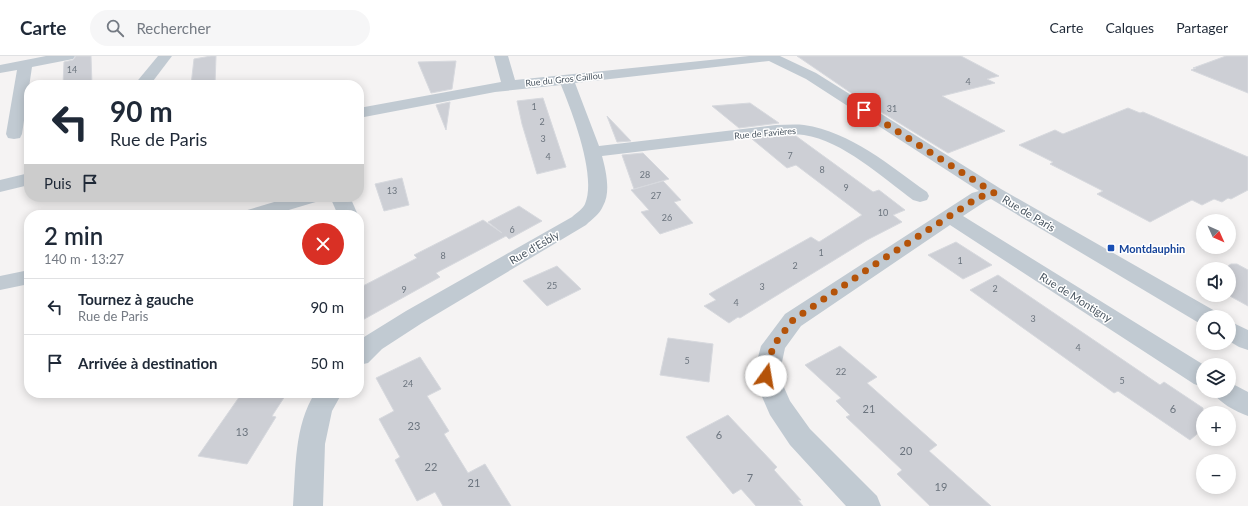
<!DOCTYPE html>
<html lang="fr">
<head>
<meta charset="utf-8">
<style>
  body { margin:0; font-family:Lato,sans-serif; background:#f6f6f7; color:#1f2937; height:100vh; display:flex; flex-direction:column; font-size:15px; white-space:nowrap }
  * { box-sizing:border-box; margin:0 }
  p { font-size:13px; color:#747a83 }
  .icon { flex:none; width:22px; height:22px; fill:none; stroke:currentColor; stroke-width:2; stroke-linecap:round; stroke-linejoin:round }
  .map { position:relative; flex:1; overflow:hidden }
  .drawer { position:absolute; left:24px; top:154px; width:340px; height:188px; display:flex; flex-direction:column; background:#fff; border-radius:16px; box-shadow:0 2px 10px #0003 }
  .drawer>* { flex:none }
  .top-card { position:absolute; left:24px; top:24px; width:340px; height:122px; border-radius:16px; box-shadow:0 2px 10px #0003; background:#fff; color:#1f2937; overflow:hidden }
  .needle { width:26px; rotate:135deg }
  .fabs { position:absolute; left:1196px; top:158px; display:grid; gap:8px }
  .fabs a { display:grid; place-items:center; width:40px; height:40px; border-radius:50%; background:#fff; box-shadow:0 2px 10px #0003; font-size:20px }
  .pin { position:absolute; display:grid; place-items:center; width:34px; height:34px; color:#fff; margin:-17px; border-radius:8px; box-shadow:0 2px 6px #0006 }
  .me { position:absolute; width:44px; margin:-22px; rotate:13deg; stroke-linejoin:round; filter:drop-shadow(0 0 3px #0008) }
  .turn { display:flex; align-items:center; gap:14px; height:84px; padding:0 20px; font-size:18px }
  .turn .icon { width:52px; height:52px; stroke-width:2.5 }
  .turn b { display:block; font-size:28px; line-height:34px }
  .then { display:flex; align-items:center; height:38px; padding:0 20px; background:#0003; gap:8px; font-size:15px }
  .round { display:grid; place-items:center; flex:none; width:42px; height:42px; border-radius:21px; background:#f6f6f7 }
  .summary { display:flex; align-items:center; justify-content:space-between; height:68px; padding:0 20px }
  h1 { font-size:24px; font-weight:600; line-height:30px }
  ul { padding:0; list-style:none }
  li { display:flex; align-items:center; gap:12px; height:56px; padding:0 20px; border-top:1px solid #e0e1e3 }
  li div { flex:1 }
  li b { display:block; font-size:15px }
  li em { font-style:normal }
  header { display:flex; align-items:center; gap:24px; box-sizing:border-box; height:56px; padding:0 20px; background:#fff; border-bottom:1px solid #e0e1e3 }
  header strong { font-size:19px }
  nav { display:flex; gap:22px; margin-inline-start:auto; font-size:14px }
  .search { width:280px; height:36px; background:#f6f6f7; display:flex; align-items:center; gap:10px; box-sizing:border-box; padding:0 14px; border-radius:22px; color:#747a83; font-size:15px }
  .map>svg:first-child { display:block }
  .building { fill:#cdcfd5; stroke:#d7d9de }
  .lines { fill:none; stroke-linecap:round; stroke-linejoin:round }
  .minor { fill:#c1cad2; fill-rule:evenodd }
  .route { stroke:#b45309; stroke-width:7; stroke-dasharray:0 12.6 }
  .transit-dot { fill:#1a4fb4; stroke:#fff; stroke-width:1.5 }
  .labels { text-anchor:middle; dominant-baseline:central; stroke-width:3; stroke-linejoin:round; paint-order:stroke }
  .number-label { font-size:9px; fill:#6b747e }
  .far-street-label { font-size:9px; fill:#4a5661; stroke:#fff }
  .street-label { font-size:11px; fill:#4a5661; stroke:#fff }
  .transit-label { font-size:11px; font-weight:bold; fill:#164399; stroke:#fff; text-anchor:start }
  .near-number-label { font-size:11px; fill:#6b747e }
</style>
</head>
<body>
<header>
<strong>Carte</strong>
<div class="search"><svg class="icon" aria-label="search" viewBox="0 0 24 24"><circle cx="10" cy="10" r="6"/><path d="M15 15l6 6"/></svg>Rechercher</div>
<nav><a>Carte</a><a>Calques</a><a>Partager</a></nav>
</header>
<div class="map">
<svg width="1248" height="450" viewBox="0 0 1248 450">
  <rect width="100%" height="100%" fill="#f5f3f3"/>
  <g class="building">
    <path d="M76,0H91L92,29H63L64,6L73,4Z"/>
    <path d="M211,0H216L215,29H191L194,3Z"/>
    <path d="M797,0H961L999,20L987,23L995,27L942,40L1005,75L948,97L857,41Z"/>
    <path d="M1226,0H1248V37L1191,14L1196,12H1193Z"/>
    <path d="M456,5L452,33L431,37L418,6Z"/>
    <path d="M543,42L566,111L537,118L522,68L517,45Z"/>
    <path d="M450,46L446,74L436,49Z"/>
    <path d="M750,47L779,67L739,72L712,50Z"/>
    <path d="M1128,52L1140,57L1143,56L1248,101V134L1231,143L1228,142L1222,146L1214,143L1202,149L1192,144L1150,166L1097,138L1103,135L1050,108L1053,106L1019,89L1055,74L1063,78Z"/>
    <path d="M607,60L631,85L617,86Z"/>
    <path d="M776,80H796L873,136L879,134L905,154L893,159L902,166L867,184L740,262L738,261L729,267L704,250L716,244L709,238L811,181L819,186L862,159L796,109L787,112L752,83Z"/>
    <path d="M643,97L669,123L634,133L622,99Z"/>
    <path d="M402,122L409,149L384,155L375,128Z"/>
    <path d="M663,125L681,144L674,146L693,167L660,178L641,156L649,154L631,134Z"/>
    <path d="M519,150L542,165L509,183L506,180L436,217L440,221L359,266V232L417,202L414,199L483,164L502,177L488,166Z"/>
    <path d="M956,186L992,209L963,223L928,199Z"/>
    <path d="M1231,208H1237L1248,214V250L1228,239H1229V213H1223Z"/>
    <path d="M557,210L581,233L547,250L523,225Z"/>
    <path d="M998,219L1160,329L1164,326L1203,352V373L1190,384L1118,335L1114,337L970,234Z"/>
    <path d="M668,282L713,288L709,326L660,319Z"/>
    <path d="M840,290L877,321L867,327L937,389L929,395L991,450H930L897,418L902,414L846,361L850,359L836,345L841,342L805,309Z"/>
    <path d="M420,301L441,333L427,340L449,375L444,378L468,417L485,408L511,450H443L435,436L417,445L395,404L400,401L379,363L394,355L376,322Z"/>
    <path d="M242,337H287L272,360L276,361L247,408L198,400Z"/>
    <path d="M728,359L777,411L774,414L801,444H798L803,450H756L741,433L733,438L686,381Z"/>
  </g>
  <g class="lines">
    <g class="minor">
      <path d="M46,0H75L73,3L32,11L22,78L20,82L14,83L8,82L6,78L17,14L0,17V9Z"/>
      <path d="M158,0H172L150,29H134Z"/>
      <path d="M494,0H508L515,24L749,0H780L816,17L1001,133L1215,255L1219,261H1203V268L1199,267L991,143L986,145L963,160L1204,309L1203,331L1194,328L950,169L801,270L785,292L779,320L790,345L810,373L877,440L881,450H846L790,389L770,359L753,320L761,290L785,258L972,137L979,135L806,23L769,5L575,27L599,90L776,69C785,69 795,68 804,69C851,76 889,109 927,136L929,140L927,144L920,146L913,144C882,121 843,85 804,79C795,78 785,79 776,79L602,100C606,115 611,136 603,150C600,158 592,163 586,169L422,267L382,293L368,307L359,309V286L364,281L406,255L572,161C576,157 583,153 585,148C597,120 572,56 561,29L495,36L359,62V52L501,26Z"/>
      <path d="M29,117V129L0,136V124Z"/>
      <path d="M291,141H322L319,145L272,159H241L244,155Z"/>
      <path d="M330,141H350L358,159H338Z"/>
      <path d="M29,214V228L0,234V220Z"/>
      <path d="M1229,265L1248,274V294L1239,291L1229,285Z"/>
      <path d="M1229,326L1248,336V360C1235,355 1219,347 1212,335H1229Z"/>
      <path d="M315,337H342L332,355L325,388L323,450H293C296,412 294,370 315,337Z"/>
    </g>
  </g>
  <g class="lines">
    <path class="route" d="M766,320L773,290L793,264L877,207L979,141L994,137L864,54"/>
  </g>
  <rect class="transit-dot" x="1107" y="188" width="8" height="8" rx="2"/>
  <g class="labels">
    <g class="number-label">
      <text x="72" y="13">14</text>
      <text x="968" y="25">4</text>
      <text x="534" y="50">1</text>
      <text x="892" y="52">31</text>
      <text x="542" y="65">2</text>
      <text x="543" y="82">3</text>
      <text x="790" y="99">7</text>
      <text x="548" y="100">4</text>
      <text x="822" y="113">8</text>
      <text x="645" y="118">28</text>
      <text x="846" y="131">9</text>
      <text x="392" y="134">13</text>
      <text x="656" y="139">27</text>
      <text x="883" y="156">10</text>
      <text x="667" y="161">26</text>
      <text x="512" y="173">6</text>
      <text x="821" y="196">1</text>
      <text x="443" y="199">8</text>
      <text x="960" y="204">1</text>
      <text x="795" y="209">2</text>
      <text x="552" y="229">25</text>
      <text x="762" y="230">3</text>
      <text x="995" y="232">2</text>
      <text x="404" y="233">9</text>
      <text x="736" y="246">4</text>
      <text x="1033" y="262">3</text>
      <text x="1078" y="291">4</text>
      <text x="687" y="304">5</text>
      <text x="841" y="315">22</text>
      <text x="1122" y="324">5</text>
      <text x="408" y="327">24</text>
    </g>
    <g class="far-street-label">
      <text transform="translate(564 23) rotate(-6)">Rue du Gros Caillou</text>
      <text transform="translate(765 77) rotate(-5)">Rue de Favières</text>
    </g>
    <g class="street-label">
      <text transform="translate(1029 157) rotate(31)">Rue de Paris</text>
      <text transform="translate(534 191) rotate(-30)">Rue d'Esbly</text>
      <text transform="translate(1076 241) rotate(32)">Rue de Montigny</text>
    </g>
    <g class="transit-label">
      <text x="1119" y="192">Montdauphin</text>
    </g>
    <g class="near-number-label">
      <text x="869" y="352">21</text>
      <text x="1173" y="352">6</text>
      <text x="414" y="369">23</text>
      <text x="242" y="375">13</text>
      <text x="719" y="378">6</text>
      <text x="906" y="394">20</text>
      <text x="431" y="410">22</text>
      <text x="750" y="421">7</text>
      <text x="474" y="426">21</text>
      <text x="941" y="430">19</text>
    </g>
  </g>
</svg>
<div class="fabs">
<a><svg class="needle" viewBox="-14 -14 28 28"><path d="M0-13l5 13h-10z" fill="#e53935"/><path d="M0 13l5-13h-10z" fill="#747a83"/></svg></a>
<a><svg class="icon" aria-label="sound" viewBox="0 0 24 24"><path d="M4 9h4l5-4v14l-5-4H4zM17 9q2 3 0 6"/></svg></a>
<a><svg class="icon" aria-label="search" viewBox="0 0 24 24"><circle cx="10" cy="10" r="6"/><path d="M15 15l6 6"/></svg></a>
<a><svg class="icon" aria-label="layers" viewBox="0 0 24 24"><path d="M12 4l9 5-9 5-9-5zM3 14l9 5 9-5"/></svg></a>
<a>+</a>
<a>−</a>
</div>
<div class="pin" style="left:864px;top:54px;background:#d93025"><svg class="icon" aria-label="arrive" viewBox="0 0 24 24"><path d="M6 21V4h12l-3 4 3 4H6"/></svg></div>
<svg class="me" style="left:766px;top:320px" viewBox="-20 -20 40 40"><circle r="19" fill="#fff"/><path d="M0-13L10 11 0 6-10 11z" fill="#b45309"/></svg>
<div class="top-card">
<div class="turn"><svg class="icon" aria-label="left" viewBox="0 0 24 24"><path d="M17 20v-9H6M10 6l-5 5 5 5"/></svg><div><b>90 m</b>Rue de Paris</div></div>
<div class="then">Puis<svg class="icon" aria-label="arrive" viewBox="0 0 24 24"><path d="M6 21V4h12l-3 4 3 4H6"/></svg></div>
</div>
<section class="drawer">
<div class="summary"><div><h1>2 min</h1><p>140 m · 13:27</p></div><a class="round" style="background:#d93025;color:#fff"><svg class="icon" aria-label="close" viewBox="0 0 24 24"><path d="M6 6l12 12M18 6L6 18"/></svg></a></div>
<ul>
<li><svg class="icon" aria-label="left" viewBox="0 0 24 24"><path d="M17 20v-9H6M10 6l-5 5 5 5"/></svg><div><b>Tournez à gauche</b><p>Rue de Paris</p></div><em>90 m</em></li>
<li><svg class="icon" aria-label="arrive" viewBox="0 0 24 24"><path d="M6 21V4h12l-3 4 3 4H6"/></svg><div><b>Arrivée à destination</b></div><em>50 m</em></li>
</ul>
</section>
</div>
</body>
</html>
